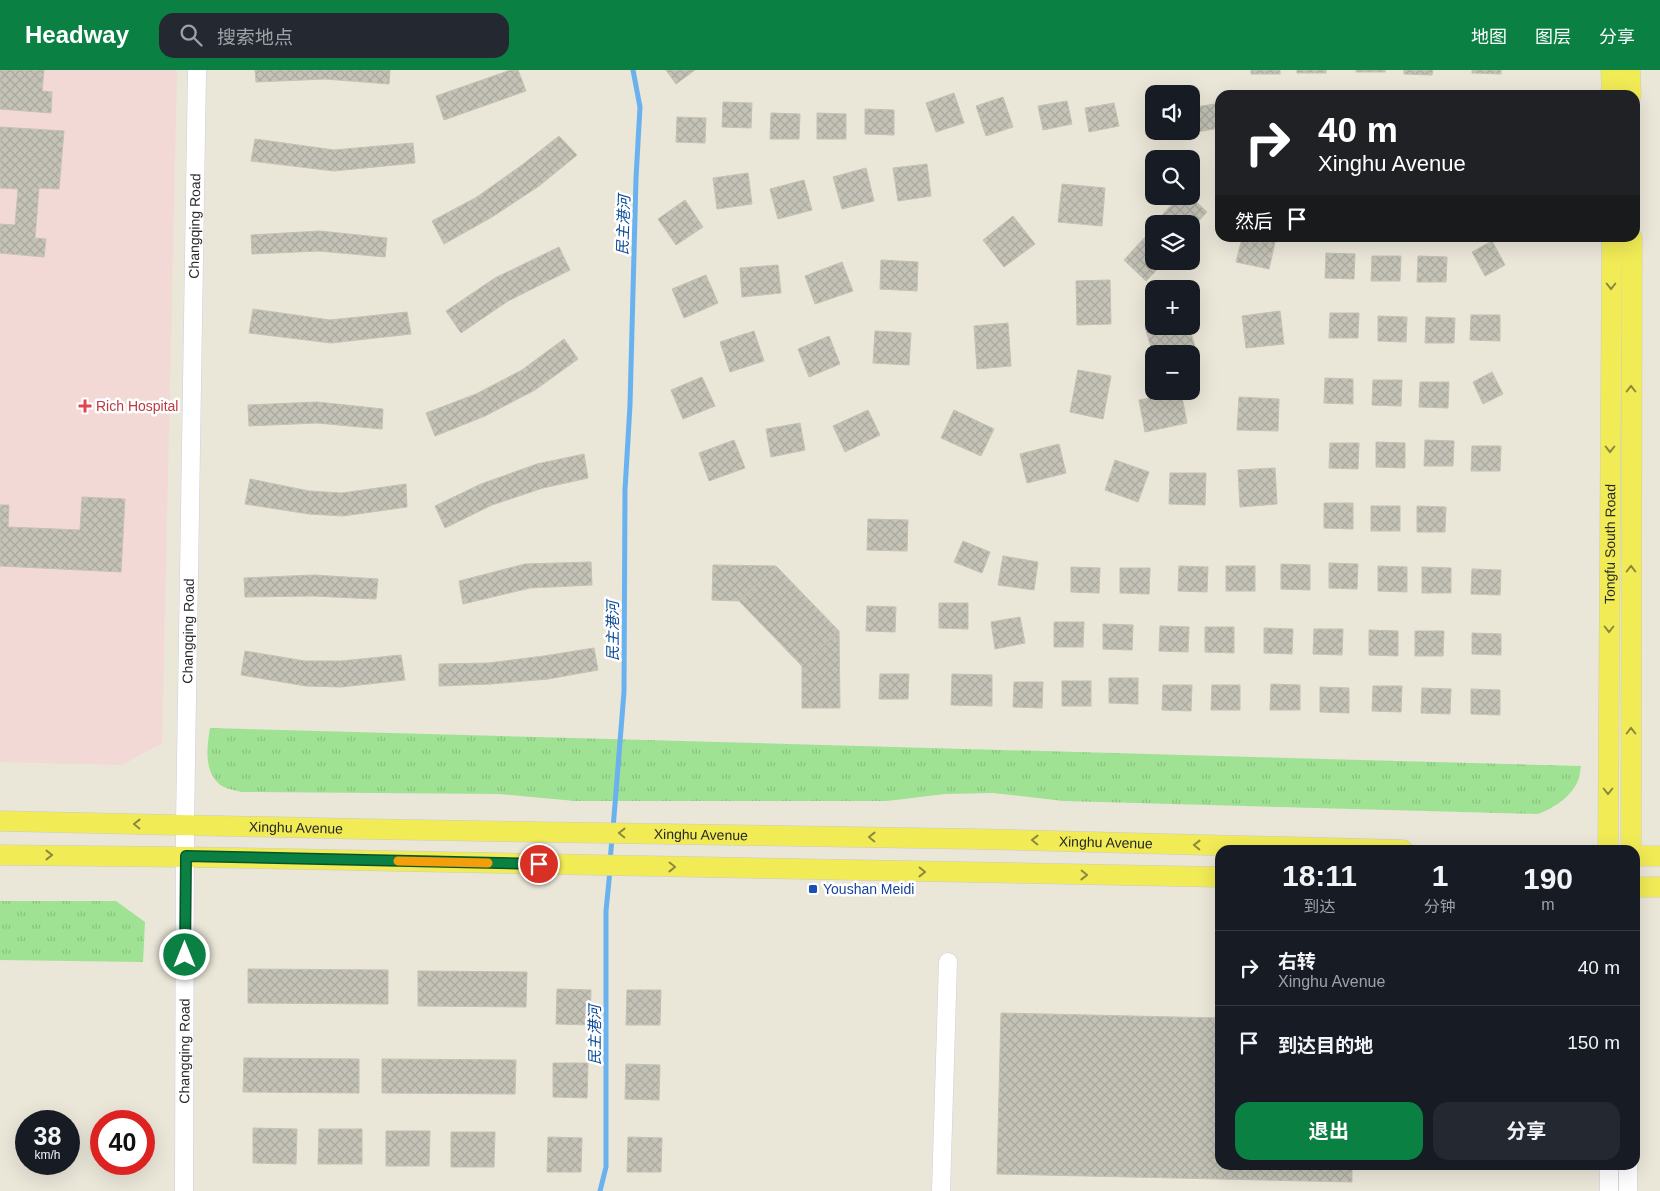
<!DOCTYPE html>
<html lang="zh">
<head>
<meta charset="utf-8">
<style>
  body { margin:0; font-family:Arial,"Noto Sans SC",sans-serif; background:#242831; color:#f1f3f6; height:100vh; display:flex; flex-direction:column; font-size:19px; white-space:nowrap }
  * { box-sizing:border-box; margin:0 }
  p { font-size:16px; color:#9ea1a6 }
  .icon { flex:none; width:28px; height:28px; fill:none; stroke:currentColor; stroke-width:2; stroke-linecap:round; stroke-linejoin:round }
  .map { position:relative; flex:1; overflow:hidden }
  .panel { position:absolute; left:1215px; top:775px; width:425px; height:325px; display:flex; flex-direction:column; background:#171b24; border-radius:15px; box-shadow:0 5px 20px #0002 }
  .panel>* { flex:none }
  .top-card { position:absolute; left:1215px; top:20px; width:425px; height:152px; border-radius:15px; box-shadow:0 5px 20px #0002; background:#202124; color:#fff; overflow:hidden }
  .tools { position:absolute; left:1145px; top:15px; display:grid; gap:10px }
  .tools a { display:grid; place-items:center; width:55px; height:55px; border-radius:10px; background:#171b24; box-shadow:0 5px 20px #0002; font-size:25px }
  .speed { position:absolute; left:15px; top:1040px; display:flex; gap:10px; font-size:25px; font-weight:700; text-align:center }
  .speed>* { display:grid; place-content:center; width:65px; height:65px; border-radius:50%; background:#171b24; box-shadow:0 5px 20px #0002; line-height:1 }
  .speed small { font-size:12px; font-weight:400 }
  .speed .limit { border:8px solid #d22; background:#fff; color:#111 }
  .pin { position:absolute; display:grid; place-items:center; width:42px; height:42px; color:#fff; margin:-21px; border:2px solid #fff; border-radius:50%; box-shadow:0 1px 5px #0007 }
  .me { position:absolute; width:55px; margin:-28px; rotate:0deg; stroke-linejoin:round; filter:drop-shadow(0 0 4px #0008) }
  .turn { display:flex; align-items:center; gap:18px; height:105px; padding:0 20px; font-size:22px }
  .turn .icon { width:65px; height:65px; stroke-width:2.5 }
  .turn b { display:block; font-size:35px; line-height:42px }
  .then { display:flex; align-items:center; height:48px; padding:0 20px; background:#0003; gap:10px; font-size:19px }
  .eta { display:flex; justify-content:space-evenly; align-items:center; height:85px; text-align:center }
  .eta b { font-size:30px; font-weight:700; line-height:35px }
  .primary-button { display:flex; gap:10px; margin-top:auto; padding:10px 20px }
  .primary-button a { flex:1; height:58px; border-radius:15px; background:#0b8043; color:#fff; font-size:20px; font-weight:700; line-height:58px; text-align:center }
  .primary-button a+a { background:#242831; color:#f1f3f6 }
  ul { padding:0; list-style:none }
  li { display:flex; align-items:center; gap:15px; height:75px; padding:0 20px; border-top:1px solid #363941 }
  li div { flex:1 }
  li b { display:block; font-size:19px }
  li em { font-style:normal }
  header { display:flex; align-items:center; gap:30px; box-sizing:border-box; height:70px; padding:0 25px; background:#0b8043; color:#fff }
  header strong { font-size:24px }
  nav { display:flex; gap:28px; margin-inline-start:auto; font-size:18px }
  .search { width:350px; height:45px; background:#242831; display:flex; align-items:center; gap:12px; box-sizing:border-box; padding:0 18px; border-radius:15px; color:#9ea1a6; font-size:19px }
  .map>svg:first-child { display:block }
  .medical { fill:#f2d9d5 }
  .grass { fill:url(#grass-tufts) }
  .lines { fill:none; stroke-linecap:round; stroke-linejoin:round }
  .stream { stroke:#69b1ef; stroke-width:5 }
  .building { fill:url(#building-cross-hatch); stroke:#c5c2b2 }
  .secondary-casing { stroke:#cecee1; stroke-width:19 }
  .primary-casing { stroke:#cbcbcb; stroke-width:21 }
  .secondary { stroke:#fff; stroke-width:18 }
  .primary { stroke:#f1eb56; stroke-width:20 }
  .oneway { stroke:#8c893e }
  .route-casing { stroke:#07532c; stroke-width:12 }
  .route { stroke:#0b8043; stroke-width:9 }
  .slow { stroke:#f59e0b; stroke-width:9 }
  .health-dot { fill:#e0444e; stroke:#fff; stroke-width:2 }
  .transit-dot { fill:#1a4fb4; stroke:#fff; stroke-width:2 }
  .labels { text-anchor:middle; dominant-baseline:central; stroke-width:5; stroke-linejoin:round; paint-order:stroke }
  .street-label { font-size:14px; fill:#272727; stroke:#fff }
  .health-label { font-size:14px; fill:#be3a42; stroke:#fff; text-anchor:start }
  .transit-label { font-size:14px; fill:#164399; stroke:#fff; text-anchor:start }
  .water-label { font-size:15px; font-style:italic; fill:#0c4c97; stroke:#fff }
</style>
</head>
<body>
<header>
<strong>Headway</strong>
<div class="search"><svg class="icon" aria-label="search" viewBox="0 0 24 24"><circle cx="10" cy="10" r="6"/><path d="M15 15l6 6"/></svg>搜索地点</div>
<nav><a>地图</a><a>图层</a><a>分享</a></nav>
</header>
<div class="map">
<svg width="1660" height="1121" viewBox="0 0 1660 1121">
  <defs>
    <pattern id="grass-tufts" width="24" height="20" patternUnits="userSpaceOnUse" patternTransform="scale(1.25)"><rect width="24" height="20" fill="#9fe293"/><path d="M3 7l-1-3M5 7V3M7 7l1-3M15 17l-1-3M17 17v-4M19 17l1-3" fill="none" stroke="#89c27f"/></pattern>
    <pattern id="building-cross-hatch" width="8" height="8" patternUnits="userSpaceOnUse" patternTransform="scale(1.25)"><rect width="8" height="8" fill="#c5c3b7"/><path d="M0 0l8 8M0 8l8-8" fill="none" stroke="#a9a89d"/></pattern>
  </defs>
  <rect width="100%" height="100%" fill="#eae6d8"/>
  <path class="medical" d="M0,0H177L162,673L122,695L0,692Z"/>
  <g class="grass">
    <path d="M210,658L1580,696H1581C1580,700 1580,704 1579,708C1573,726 1554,738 1538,744L1064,731L993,723L945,724L887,731H575L499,724L241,722C235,720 227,719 222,716C203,703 207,677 210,658Z"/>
    <path d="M0,831H116L145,852L143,892L0,890Z"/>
  </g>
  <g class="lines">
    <g class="stream">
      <path d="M613,759L624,622L625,420L630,335L636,108L640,37L633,0"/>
      <path d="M610,792L612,768"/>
      <path d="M600,1121L606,1097V841L610,800"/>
    </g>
  </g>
  <g class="building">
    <path d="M0,0H44L42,21L52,22L51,43L0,39Z"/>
    <path d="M255,0H390L389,14L325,9L256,12Z"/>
    <path d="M511,0H518L526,21L444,50L436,26Z"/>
    <path d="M666,0H695L676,14Z"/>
    <rect x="1251" y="0" width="29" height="4"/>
    <rect x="1297" y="0" width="29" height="3"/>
    <rect x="1356" y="0" width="29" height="2"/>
    <path d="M1404,0H1433L1432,5L1404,4Z"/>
    <path d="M1472,0H1501V4L1472,3Z"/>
    <path d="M954,23L964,53L936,62L926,33Z"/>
    <path d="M1003,27L1013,57L986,66L976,36Z"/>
    <path d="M1067,31L1072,54L1043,60L1038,36Z"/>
    <path d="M723,32L752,33L751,58L722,57Z"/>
    <path d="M1114,33L1119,56L1089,62L1085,38Z"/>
    <path d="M1220,33V58L1196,62L1191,38Z"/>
    <path d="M1147,34H1154V59H1146Z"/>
    <path d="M865,39L894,40V65L865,64Z"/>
    <path d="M771,43L800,44L799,69H770Z"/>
    <path d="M817,43L846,44V69H817Z"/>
    <path d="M677,47L706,48L705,73L676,72Z"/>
    <path d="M0,57L64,61L59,119L39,118L35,168L46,169L44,187L0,183V154L15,155L18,119L0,118Z"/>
    <path d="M559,66L577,85L539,116L492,147L444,174L432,151L477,127L522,95Z"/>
    <path d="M255,69L334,80L413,73L415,93L334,101L251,91Z"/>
    <path d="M927,94L931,126L898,131L893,98Z"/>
    <path d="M866,98L874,131L842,139L833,107Z"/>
    <path d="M748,103L752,134L717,139L713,108Z"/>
    <path d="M804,110L812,140L778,149L770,119Z"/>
    <path d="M1062,114L1105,118L1102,156L1058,152Z"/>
    <path d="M1180,126H1190L1207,142L1191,159V154H1171L1162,145Z"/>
    <path d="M685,130L703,157L676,175L658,149Z"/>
    <path d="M1013,146L1035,174L1004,197L983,170Z"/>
    <path d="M320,161L387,168L385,187L319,181L252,184L251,165Z"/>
    <path d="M1146,166L1154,173V191H1165L1146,211L1124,190Z"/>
    <path d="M1242,168H1276L1269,199L1236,192Z"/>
    <path d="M1492,171L1505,195L1485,206L1472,182Z"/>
    <path d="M559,177L570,200L508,231L461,263L446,241L495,208Z"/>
    <path d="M1326,183L1355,184L1354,209L1325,208Z"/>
    <path d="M1372,186H1401L1400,211H1371Z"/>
    <path d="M1418,186L1447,187L1446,212H1417Z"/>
    <path d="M881,190L918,192L917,221L880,219Z"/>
    <path d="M842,192L853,221L815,234L805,206Z"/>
    <path d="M778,195L781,223L742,227L740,198Z"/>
    <path d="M706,205L718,233L684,248L672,219Z"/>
    <path d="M1110,210L1111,254L1077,255L1076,211Z"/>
    <path d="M253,239L330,250L407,242L411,264L331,273L249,263Z"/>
    <path d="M1280,241L1284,274L1246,278L1242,246Z"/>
    <path d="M1330,243H1359L1358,268H1329Z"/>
    <path d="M1471,245H1500V271L1470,270Z"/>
    <path d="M1378,246L1407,247L1406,272L1378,271Z"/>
    <path d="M1426,247L1455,248L1454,273H1425Z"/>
    <path d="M1008,253L1011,296L977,299L974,256Z"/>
    <path d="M1154,254V256H1189L1195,277L1172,284H1154V287L1145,257Z"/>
    <path d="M754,261L764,291L730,302L720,272Z"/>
    <path d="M875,261L911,263L909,295L873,293Z"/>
    <path d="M829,266L840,294L809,307L798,279Z"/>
    <path d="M564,269L578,289L535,320L485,346L435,366L426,343L476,324L522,300Z"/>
    <path d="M1078,300L1111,306L1103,349L1070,342Z"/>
    <path d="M1492,302L1503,324L1483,334L1473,312Z"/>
    <path d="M702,307L715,336L683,349L671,320Z"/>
    <path d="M1325,308L1353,309V334L1324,333Z"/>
    <path d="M1373,310H1402L1401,336L1372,335Z"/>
    <path d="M1420,312H1449L1448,338L1419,337Z"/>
    <path d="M1181,322L1187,353L1145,362L1139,330Z"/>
    <path d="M1239,327L1279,329L1278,361L1237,360Z"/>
    <path d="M317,332L383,339L382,359L317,353L249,356L248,335Z"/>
    <path d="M868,340L880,365L845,382L833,356Z"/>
    <path d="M954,340L994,359L981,386L941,368Z"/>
    <path d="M800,353L805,380L771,387L766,359Z"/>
    <path d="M734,370L745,398L709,411L699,383Z"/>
    <path d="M1425,370L1454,371L1453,396H1424Z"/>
    <path d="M1376,372L1405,373V398L1376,397Z"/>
    <path d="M1330,373H1359L1358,399L1329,398Z"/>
    <path d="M1059,374L1066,403L1027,413L1020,384Z"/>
    <path d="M1472,376H1501L1500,401H1471Z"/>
    <path d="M584,384L588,408L543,418L492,435L445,458L435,436L481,414L537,394Z"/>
    <path d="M1115,390L1149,402L1138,432L1105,420Z"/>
    <path d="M1275,398L1277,434L1240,437L1238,400Z"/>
    <path d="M1170,403H1206L1205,435L1169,434Z"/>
    <path d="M250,409L309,421L342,423L406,414L407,437L343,446L309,444L245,434Z"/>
    <path d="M82,427L125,429L121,502L0,496V435H9L8,457L80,460Z"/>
    <path d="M1324,433H1353V459L1324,458Z"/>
    <rect x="1371" y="436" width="29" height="25"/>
    <path d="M1417,436L1446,437L1445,462H1417Z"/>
    <path d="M868,449L908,450L907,481L867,480Z"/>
    <path d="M963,471L990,482L982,503L954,492Z"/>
    <path d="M1003,486L1038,492L1034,520L998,515Z"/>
    <path d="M591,492L592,515L530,518L463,534L459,511L525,494Z"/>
    <path d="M1329,493L1358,494L1357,519L1329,518Z"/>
    <path d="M1281,494L1310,495V520L1281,519Z"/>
    <path d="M713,495L776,496L739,531L712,530Z"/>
    <path d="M776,496L839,561L802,596L739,531Z"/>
    <path d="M1179,496L1208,497L1207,522L1178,521Z"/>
    <rect x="1226" y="496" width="29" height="25"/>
    <path d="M1378,496L1407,497V522L1378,521Z"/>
    <path d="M1071,497L1100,498L1099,523L1071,522Z"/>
    <path d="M1422,497L1451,498V523H1422Z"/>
    <path d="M1120,498H1150L1149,524L1120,523Z"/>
    <path d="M1472,499L1501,500L1500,525L1471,524Z"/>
    <path d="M314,505L378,509L376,529L313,526L245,527L244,508Z"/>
    <path d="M939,533H968V559L939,558Z"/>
    <path d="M867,536L896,537L895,562L866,561Z"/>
    <path d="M1020,547L1025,573L995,579L991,552Z"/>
    <path d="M1054,552H1084L1083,577H1054Z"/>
    <path d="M1103,554L1133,555L1132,580L1103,579Z"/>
    <path d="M1160,556L1189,557L1188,582L1159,581Z"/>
    <path d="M1205,557H1234V583L1205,582Z"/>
    <path d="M1264,558L1293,559L1292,584L1264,583Z"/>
    <path d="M1314,559H1343L1342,585L1313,584Z"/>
    <path d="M1369,560L1398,561V586L1369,585Z"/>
    <path d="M839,561L840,638H802V596Z"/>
    <path d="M1415,561H1444L1443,586H1415Z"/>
    <path d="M1472,563L1501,564V585L1472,584Z"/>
    <path d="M594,578L598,600L548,609L491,614L439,616V594L488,593L544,586Z"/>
    <path d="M245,581L305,591H341L401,585L405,610L341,617L306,616L241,605Z"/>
    <path d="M880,604H909L908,629H879Z"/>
    <path d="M952,604L992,605V636L951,635Z"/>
    <path d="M1109,608H1138V634L1109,633Z"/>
    <rect x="1062" y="611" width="29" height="25"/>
    <path d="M1014,612H1043L1042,638L1013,637Z"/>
    <path d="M1271,614L1300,615V640H1270Z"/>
    <path d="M1163,615H1192L1191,641L1162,640Z"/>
    <path d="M1212,615H1240V640H1211Z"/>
    <path d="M1373,616H1402L1401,642L1372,641Z"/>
    <path d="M1320,617L1349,618V643L1320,642Z"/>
    <path d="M1422,618L1451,619L1450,644L1421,643Z"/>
    <path d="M1471,619L1500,620V645L1471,644Z"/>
    <path d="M248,899L388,900V934L248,933Z"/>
    <path d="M418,901L527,902L526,937L418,936Z"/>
    <path d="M557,919L591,920L590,955L556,954Z"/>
    <path d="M627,920H661L660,955H626Z"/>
    <path d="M1001,943L1220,948V1095H1352V1112L997,1104Z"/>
    <path d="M244,988L359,989V1023L243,1022Z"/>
    <path d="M382,989L516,990L515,1024L382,1023Z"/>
    <path d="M553,993H588L587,1028L553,1027Z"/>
    <path d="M626,994L660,995L659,1030L625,1029Z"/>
    <path d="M253,1058L297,1059L296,1094L253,1093Z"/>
    <path d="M319,1059H362V1094H318Z"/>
    <path d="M386,1061H430L429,1096H386Z"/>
    <path d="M451,1062H495L494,1097H451Z"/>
    <path d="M548,1067L582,1068L581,1102H547Z"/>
    <path d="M628,1067L662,1068L661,1102H627Z"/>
  </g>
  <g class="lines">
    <g class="secondary-casing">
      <g id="secondary">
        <path d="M1609,1095V1121"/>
        <path id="s1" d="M184,1121L185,755L197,0"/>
        <path d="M941,1121L948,892"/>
        <path d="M1628,1121V1095"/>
      </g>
    </g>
    <g class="primary-casing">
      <g id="primary">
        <path d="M1611,0L1612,25"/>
        <path d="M1630,0L1631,25"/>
        <path id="s2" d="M0,751L362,759L975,769L1403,780"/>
        <path id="s3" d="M1608,780L1612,168"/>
        <path d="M1631,780L1632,168"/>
        <path d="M0,785L185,787L1220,807"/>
        <path d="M1635,786H1660"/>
        <path d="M1635,817H1660"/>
      </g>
    </g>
    <use href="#secondary" class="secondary"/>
    <use href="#primary" class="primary"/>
  </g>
  <defs><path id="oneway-chevron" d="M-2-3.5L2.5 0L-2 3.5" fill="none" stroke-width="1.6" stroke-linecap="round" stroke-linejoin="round" transform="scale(1.25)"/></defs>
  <g class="oneway">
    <use href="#oneway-chevron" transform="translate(1611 216) rotate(90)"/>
    <use href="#oneway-chevron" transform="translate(1631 319) rotate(-90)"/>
    <use href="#oneway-chevron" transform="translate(1610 379) rotate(90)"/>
    <use href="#oneway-chevron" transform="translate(1631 499) rotate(-90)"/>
    <use href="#oneway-chevron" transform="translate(1609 559) rotate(90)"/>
    <use href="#oneway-chevron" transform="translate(1631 661) rotate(-90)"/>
    <use href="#oneway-chevron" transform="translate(1608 721) rotate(90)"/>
    <use href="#oneway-chevron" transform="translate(137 754) rotate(-179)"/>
    <use href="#oneway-chevron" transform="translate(622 763) rotate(-179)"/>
    <use href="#oneway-chevron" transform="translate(872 767) rotate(-179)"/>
    <use href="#oneway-chevron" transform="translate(1035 770) rotate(-179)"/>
    <use href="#oneway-chevron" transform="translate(1197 775) rotate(-179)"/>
    <use href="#oneway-chevron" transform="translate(49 785)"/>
    <use href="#oneway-chevron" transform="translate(672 797) rotate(1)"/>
    <use href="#oneway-chevron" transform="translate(922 802) rotate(1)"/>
    <use href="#oneway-chevron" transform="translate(1084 805) rotate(1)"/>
  </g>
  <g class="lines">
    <g class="route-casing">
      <path id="route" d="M185,885L186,786L539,794"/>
    </g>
    <use href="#route" class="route"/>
    <path class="slow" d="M398,791L488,793"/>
  </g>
  <path class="health-dot" d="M82.5 328.5h5v5h5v5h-5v5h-5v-5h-5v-5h5z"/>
  <rect class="transit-dot" x="808" y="814" width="10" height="10" rx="2.5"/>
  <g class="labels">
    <g class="street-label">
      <text stroke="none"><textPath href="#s1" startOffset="965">Changqing Road</textPath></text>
      <text stroke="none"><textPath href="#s3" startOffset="306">Tongfu South Road</textPath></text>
      <text stroke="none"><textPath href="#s1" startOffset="560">Changqing Road</textPath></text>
      <text stroke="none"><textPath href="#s2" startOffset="296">Xinghu Avenue</textPath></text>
      <text stroke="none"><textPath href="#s2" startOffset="701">Xinghu Avenue</textPath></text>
      <text stroke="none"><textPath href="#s2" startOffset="1106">Xinghu Avenue</textPath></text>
      <text stroke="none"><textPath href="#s1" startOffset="140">Changqing Road</textPath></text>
    </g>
    <g class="health-label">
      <text x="96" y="336">Rich Hospital</text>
    </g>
    <g class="transit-label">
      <text x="823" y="819">Youshan Meidi</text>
    </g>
    <g class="water-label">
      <text transform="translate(623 155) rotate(-88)">民主港河</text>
      <text transform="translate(612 561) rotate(-90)">民主港河</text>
      <text transform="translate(594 965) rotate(-90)">民主港河</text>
    </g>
  </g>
</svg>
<div class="tools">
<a><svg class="icon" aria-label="sound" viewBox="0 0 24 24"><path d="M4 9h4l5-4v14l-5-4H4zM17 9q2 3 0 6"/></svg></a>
<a><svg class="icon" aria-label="search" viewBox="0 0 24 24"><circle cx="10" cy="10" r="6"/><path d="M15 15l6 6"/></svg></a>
<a><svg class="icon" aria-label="layers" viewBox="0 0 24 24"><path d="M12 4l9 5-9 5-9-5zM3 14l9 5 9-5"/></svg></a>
<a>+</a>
<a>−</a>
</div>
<div class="speed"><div>38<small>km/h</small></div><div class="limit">40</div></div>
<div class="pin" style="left:539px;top:794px;background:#d93025"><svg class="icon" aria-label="arrive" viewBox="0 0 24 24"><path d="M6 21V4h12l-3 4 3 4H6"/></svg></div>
<svg class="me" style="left:185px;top:885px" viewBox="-20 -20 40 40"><circle r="17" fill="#0b8043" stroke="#fff" stroke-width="3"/><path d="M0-11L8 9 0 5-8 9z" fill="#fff"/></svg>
<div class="top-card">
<div class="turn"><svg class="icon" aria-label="right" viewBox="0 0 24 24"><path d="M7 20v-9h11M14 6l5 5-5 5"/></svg><div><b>40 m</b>Xinghu Avenue</div></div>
<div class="then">然后<svg class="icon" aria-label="arrive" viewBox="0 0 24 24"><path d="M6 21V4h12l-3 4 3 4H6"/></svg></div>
</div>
<section class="panel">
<div class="eta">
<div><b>18:11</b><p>到达</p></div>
<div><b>1</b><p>分钟</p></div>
<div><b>190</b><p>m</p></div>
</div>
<ul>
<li><svg class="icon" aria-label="right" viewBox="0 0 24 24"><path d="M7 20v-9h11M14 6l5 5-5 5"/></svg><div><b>右转</b><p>Xinghu Avenue</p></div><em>40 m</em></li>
<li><svg class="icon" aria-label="arrive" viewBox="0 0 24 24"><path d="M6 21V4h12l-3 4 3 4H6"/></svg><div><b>到达目的地</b></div><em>150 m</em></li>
</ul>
<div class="primary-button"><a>退出</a><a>分享</a></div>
</section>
</div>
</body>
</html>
